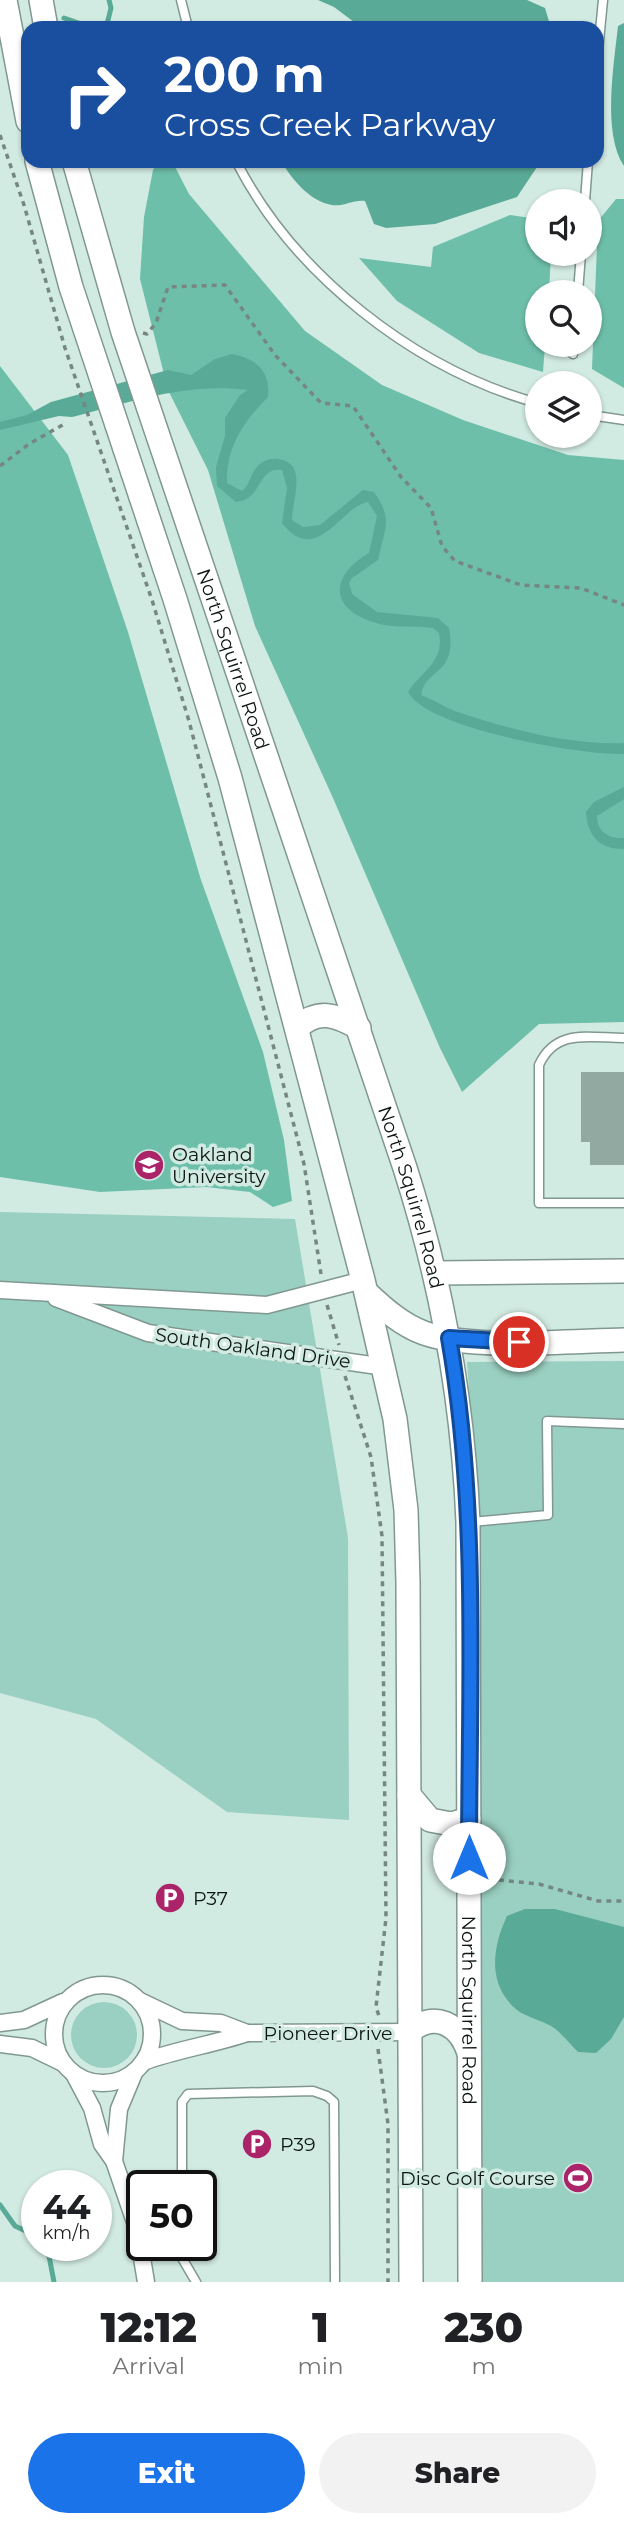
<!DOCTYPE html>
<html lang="en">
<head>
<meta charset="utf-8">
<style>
  body { margin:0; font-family:Montserrat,sans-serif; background:#f2f2f2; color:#202124; height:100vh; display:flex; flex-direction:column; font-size:26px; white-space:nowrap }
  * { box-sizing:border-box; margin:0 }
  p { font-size:23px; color:#757577 }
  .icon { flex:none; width:38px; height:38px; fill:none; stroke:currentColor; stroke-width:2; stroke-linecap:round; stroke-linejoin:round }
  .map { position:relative; height:2282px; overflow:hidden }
  .drawer { display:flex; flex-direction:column; background:#fff; flex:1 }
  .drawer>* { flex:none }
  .hud { position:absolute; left:21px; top:21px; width:583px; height:147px; border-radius:21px; box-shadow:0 2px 5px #0004; background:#1a4fa0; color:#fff; overflow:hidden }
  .fabs { position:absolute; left:525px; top:189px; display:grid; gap:14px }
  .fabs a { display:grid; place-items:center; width:77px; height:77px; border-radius:50%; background:#fff; box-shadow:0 2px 5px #0004; font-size:35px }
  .speed { position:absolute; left:21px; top:2170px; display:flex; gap:14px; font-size:35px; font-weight:700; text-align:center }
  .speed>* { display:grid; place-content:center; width:91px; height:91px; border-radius:50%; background:#fff; box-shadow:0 2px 5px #0004; line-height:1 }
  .speed small { font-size:18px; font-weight:400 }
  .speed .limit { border:4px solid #111; border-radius:10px; background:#fff; color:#111 }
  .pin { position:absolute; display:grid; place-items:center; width:60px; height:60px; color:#fff; margin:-30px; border:4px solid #fff; border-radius:50%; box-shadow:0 2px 7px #0007 }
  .me { position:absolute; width:77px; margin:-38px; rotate:0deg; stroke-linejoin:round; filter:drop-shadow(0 0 5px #0008) }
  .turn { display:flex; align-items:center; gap:24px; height:147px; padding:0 28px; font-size:32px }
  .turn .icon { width:91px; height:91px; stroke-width:2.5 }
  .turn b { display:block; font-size:49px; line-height:60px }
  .eta { display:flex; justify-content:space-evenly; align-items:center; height:119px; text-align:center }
  .eta b { font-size:42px; font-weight:800; line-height:49px }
  .button { display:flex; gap:14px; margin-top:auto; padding:14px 28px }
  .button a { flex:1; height:80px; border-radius:42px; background:#1a73e8; color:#fff; font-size:28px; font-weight:800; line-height:80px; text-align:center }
  .button a+a { background:#f2f2f2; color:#202124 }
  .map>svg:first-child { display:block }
  .green { fill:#9ad0c1 }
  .forest { fill:#6dbfaa }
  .water { fill:#59aa96 }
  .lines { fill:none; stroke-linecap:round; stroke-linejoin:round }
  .stream { stroke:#59aa96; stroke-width:5 }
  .building { fill:#92a9a2 }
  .lane-casing { stroke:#809891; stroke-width:11 }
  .street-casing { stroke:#809891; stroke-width:19 }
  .secondary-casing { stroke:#809891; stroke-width:26 }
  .path { stroke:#768782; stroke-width:3.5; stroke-dasharray:5 5; stroke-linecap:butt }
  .lane { stroke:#fff; stroke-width:8 }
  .street { stroke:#fff; stroke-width:16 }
  .secondary { stroke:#fff; stroke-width:23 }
  .route-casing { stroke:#114b97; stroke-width:18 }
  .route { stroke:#1a73e8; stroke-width:12 }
  .labels { text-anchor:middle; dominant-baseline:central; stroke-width:7; stroke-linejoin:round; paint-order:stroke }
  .street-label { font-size:19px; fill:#0d1513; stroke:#d1eae2 }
  .poi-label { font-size:19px; fill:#0d1513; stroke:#d1eae2; text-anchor:start }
</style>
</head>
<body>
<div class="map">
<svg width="624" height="2282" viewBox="0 0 624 2282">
  <rect width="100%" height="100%" fill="#d1eae2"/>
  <g class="green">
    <path d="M0,1212L295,1219L348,1538L349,1820L227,1812L96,1719L0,1693Z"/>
    <path d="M624,1361V2282H478L477,1516L467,1362Z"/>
    <circle cx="104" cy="2035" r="33"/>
  </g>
  <g class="forest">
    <path d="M158,161H172L189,194L305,331L382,385L463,420L568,455L624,460V1022L539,1024L462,1092L440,1048L333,798L255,626L208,470L168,390L140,279L144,217L153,170Z"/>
    <path d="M616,199H624V388L592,369L598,221Z"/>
    <path d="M510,215L537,219V254H551L549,292H537V345H545L543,372L479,353L397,301L359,258L431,267L433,247Z"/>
    <path d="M0,366L68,455L128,632L201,880L263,1052L284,1140L292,1201L273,1207L250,1192L206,1187L100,1192L0,1177Z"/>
  </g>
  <g class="water">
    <path d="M318,0H527L545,8L551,28H362L334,7Z"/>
    <path d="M624,23V166C602,133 614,64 618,26Z"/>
    <path d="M281,161H541L517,197L435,224L386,228L374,224L365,201C354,199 343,207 332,205C309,201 292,179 281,161Z"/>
    <path d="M232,354C256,358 271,372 268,397C244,421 226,447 227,483L242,491C251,484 250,474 257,467C262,461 270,458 277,459C309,462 292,499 292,520L303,527L320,525L363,490L374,492C394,520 384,530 378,560L352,578L349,583L352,594L377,612L438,618L449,628C458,675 425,668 421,695C433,699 444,707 455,711C508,729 568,745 624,743V754C582,755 427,729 408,692C421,672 445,661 439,633L433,628C413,625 392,629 373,622C328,607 331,575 369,553L377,516L368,502C342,505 317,568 282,523L287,488L282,470C256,467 264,499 236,502L217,486L216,467L225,436V418L240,395L248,390C187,382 130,402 72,417L59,416L0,430V422L27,415L51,402L168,370L191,375L215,359Z"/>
    <path d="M624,787V799L597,816C597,832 609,839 624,838V849C600,850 587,835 586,812L594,802Z"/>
    <path d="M525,1909H555L624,1927V2017L611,2039L596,2053L578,2052C570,2044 561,2032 551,2026C541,2020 526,2017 517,2010C487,1985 492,1948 507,1916Z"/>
  </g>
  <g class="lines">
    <g class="stream">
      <path d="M64,18L93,28"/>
      <path d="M106,28L111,8L109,0"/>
      <path d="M0,2205L15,2226L30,2233L37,2242"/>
      <path d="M38,2245L49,2256L54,2282"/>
    </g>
  </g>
  <path class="building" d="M581,1072H624V1165H590V1142H581Z"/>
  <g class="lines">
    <g class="lane-casing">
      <g id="lane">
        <path d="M181,0L188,28"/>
        <path d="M597,62L603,0"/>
        <path d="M236,161C294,275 415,369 537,403"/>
        <path d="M585,201L588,161"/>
        <path d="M578,292L581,254"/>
        <path d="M573,354L574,345"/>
        <path d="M590,415L624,420"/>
        <path d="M624,1038C589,1038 556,1028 539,1065V1203H624"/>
        <path d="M471,1522L548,1515L547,1421L624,1424"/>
        <path d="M182,2186V2102L188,2094L313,2091L327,2096L334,2102L335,2282"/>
        <path d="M182,2245V2258L196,2282"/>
      </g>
    </g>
    <g class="street-casing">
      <g id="street">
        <path d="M0,1290L267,1305L363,1280"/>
        <path d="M56,1298L148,1333L385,1367"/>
        <circle cx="103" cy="2034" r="49"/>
        <path d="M140,2001L182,2021L221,2023L247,2033"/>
        <path d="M0,2023L24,2020L63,2002"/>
        <path d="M0,2044L32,2048L63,2063"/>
        <path d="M143,2062C178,2049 212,2045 247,2033L409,2032"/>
        <path d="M74,2074L92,2108L102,2144L114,2161L137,2228L146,2282"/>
        <path d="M114,2161L119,2109L134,2073"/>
      </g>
    </g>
    <g class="secondary-casing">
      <g id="secondary">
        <path d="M5,0L28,121"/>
        <path d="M41,0L46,28"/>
        <path d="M37,161L71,287L175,599L230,778L363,1280L395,1419L406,1510L408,1582L411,2282"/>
        <path id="s1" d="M74,161L123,332L405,1168C442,1284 463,1400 468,1522L470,2282"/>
        <path d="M297,1028C318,1008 336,1015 359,1028"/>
        <path d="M436,1273L624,1271"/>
        <path d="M367,1293C384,1309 402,1325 424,1333C472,1350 571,1341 624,1340"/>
        <path d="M409,1795L430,1820L451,1824L469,1819"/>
        <path d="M409,2032C434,2010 460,2024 469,2053"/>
      </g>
    </g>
    <g class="path">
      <path d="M0,135L24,205L65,348L152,600L189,721L304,1164L321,1274"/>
      <path d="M143,333L147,334L156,323L168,287L225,285L275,355L321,403L353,406L401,477L431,508L442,546L455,561L521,585L581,588L624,605"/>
      <path d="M0,466L29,444L66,423"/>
      <path d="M327,1305L339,1345"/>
      <path d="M345,1376L371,1457L382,1536L386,1918L376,2007L379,2016"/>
      <path d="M489,1879L539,1884L598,1901H624"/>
      <path d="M378,2049L388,2124V2282"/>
    </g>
    <use href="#lane" class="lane"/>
    <use href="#street" class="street"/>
    <use href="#secondary" class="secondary"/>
  </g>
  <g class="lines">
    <g class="route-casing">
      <path id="route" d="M469,1858C469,1686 479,1509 449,1338L519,1342"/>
    </g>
    <use href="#route" class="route"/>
  </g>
  <defs>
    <g id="university-disc" transform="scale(1.575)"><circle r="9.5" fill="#ab2368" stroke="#d1eae2"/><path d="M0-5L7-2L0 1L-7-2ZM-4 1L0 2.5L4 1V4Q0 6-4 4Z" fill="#fff"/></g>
    <g id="parking-disc" transform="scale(1.575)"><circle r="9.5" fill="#ab2368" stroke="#d1eae2"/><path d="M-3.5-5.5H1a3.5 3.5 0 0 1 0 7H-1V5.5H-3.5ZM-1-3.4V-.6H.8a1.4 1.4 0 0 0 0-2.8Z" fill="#fff"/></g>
    <g id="stadium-disc" transform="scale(1.575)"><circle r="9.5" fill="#ab2368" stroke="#d1eae2"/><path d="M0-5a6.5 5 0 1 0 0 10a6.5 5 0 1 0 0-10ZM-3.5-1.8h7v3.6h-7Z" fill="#fff"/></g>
  </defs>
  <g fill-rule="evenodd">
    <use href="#university-disc" x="149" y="1165"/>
    <use href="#parking-disc" x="170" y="1898"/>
    <use href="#parking-disc" x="257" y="2144"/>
    <use href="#stadium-disc" x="578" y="2178"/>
  </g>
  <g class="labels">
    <g class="street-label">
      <text stroke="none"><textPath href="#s1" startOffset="523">North Squirrel Road</textPath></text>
      <text stroke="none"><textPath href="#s1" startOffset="1090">North Squirrel Road</textPath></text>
      <text transform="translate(253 1348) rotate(8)">South Oakland Drive</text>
      <text stroke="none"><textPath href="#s1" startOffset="1909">North Squirrel Road</textPath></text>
      <text x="328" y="2033">Pioneer Drive</text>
    </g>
    <g class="poi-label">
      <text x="172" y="1154">Oakland<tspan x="172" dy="22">University</tspan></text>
      <text x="193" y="1898">P37</text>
      <text x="280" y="2144">P39</text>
      <text x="555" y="2178" text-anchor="end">Disc Golf Course</text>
    </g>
  </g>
</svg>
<div class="fabs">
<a><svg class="icon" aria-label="sound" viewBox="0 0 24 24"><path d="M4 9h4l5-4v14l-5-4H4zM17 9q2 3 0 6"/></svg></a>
<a><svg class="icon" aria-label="search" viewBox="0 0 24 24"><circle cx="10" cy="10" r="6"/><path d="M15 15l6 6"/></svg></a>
<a><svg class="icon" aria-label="layers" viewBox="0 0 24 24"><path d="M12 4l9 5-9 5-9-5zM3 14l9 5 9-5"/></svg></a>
</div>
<div class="speed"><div>44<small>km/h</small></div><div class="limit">50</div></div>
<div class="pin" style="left:519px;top:1342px;background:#d93025"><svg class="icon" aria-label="arrive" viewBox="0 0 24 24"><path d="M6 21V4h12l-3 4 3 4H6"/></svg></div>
<svg class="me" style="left:469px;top:1858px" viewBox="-20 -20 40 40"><circle r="19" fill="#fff"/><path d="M0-13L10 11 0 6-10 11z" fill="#1a73e8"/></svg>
<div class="hud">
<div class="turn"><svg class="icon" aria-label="right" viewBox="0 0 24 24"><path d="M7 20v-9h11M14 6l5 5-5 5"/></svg><div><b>200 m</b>Cross Creek Parkway</div></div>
</div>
</div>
<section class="drawer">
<div class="eta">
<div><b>12:12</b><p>Arrival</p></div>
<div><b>1</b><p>min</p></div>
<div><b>230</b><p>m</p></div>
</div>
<div class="button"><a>Exit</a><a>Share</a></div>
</section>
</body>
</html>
